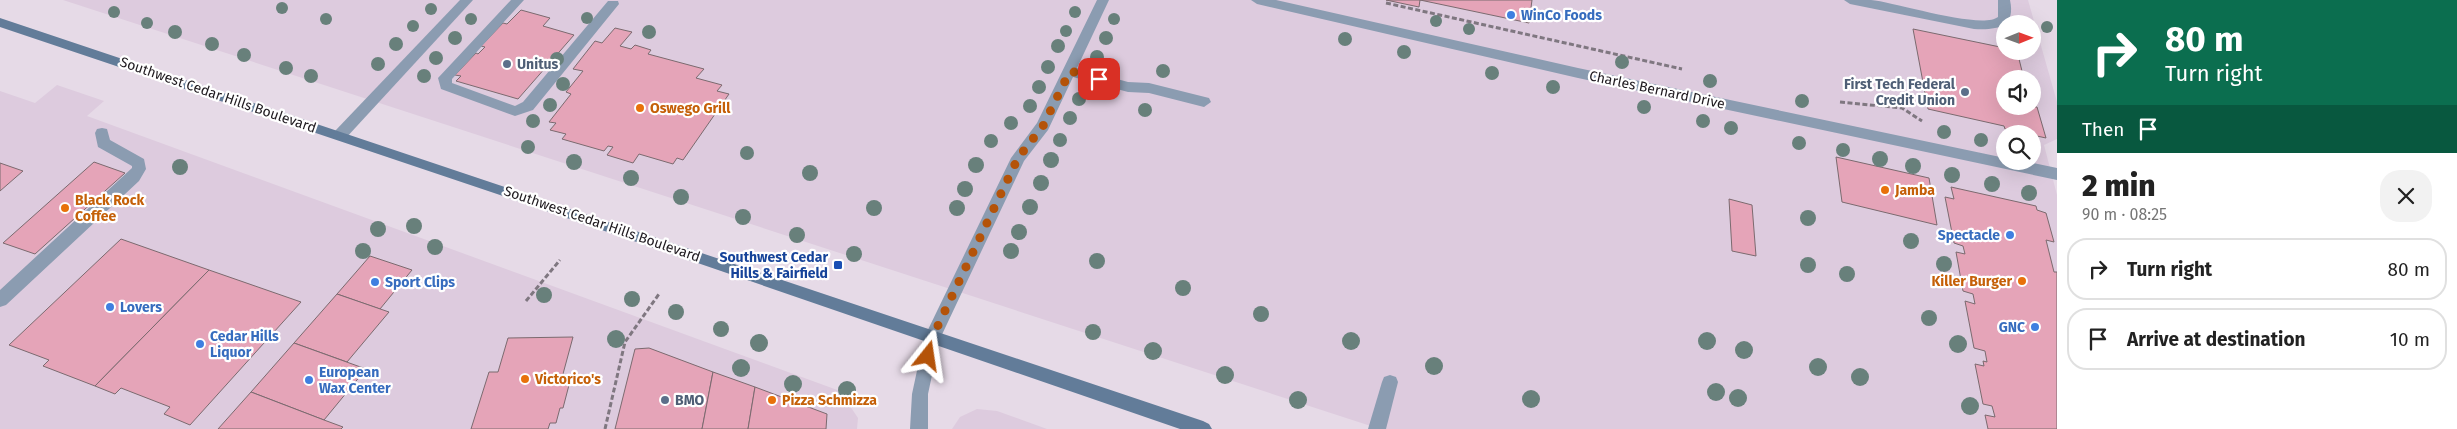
<!DOCTYPE html>
<html lang="en">
<head>
<meta charset="utf-8">
<style>
  body { margin:0; font-family:"Fira Sans",sans-serif; background:#f2f2f2; color:#222; height:100vh; display:flex; flex-direction:column; font-size:19px; white-space:nowrap }
  * { box-sizing:border-box; margin:0 }
  p { font-size:16px; color:#767676 }
  .icon { flex:none; width:28px; height:28px; fill:none; stroke:currentColor; stroke-width:2; stroke-linecap:round; stroke-linejoin:round }
  .map { position:relative; flex:1; overflow:hidden }
  .drawer { display:flex; flex-direction:column; background:#fff; width:400px }
  .drawer>* { flex:none }
  .hud { background:#0b6e4f; color:#fff; overflow:hidden }
  .needle { width:32px; rotate:89deg }
  .fabs { position:absolute; left:1996px; top:15px; display:grid; gap:10px }
  .fabs a { display:grid; place-items:center; width:45px; height:45px; border-radius:50%; background:#fff; box-shadow:0 5px 20px #0002; font-size:25px }
  .pin { position:absolute; display:grid; place-items:center; width:42px; height:42px; color:#fff; margin:-21px; border-radius:10px; box-shadow:0 2px 8px #0006 }
  .me { position:absolute; width:55px; margin:-28px; rotate:15deg; stroke-linejoin:round; filter:drop-shadow(0 0 4px #0008) }
  .turn { display:flex; align-items:center; gap:18px; height:105px; padding:0 25px; font-size:22px }
  .turn .icon { width:65px; height:65px; stroke-width:2.5 }
  .turn b { display:block; font-size:35px; line-height:42px }
  .then { display:flex; align-items:center; height:48px; padding:0 25px; background:#0003; gap:10px; font-size:19px }
  .round { display:grid; place-items:center; flex:none; width:52px; height:52px; border-radius:20px; background:#f2f2f2 }
  .head { display:flex; align-items:center; justify-content:space-between; height:85px; padding:0 25px }
  h1 { font-size:30px; font-weight:800; line-height:38px }
  ul { padding:0; list-style:none }
  li { display:flex; align-items:center; gap:15px; height:62px; margin:0 10px 8px; padding:0 15px; border:2px solid #e0e0e0; border-radius:20px }
  li div { flex:1 }
  li b { display:block; font-size:19px }
  li em { font-style:normal }
  main { display:flex; flex:1; min-height:0 }
  .map>svg:first-child { display:block }
  .built { fill:#ddcbde; fill-rule:evenodd }
  .building { fill:#e5a4b8; stroke:#7b6a6f }
  .lines { fill:none; stroke-linecap:round; stroke-linejoin:round }
  .path { stroke:#7f7780; stroke-width:3; stroke-dasharray:5 2.5; stroke-linecap:butt }
  .lane { fill:#8b9cb1; fill-rule:evenodd }
  .street { fill:#8b9cb1; fill-rule:evenodd }
  .secondary { fill:#627c99; fill-rule:evenodd }
  .tree { fill:#68807b }
  .route { stroke:#b45309; stroke-width:9; stroke-dasharray:0 16.2 }
  .shop-dot { fill:#3f7fe0; stroke:#fff; stroke-width:2 }
  .service-dot { fill:#5c6f8a; stroke:#fff; stroke-width:2 }
  .food-dot { fill:#e8710a; stroke:#fff; stroke-width:2 }
  .transit-dot { fill:#1a4fb4; stroke:#fff; stroke-width:2 }
  .labels { text-anchor:middle; dominant-baseline:central; stroke-width:4.5; stroke-linejoin:round; paint-order:stroke }
  .shop-label { font-size:14px; font-weight:bold; fill:#366cbe; stroke:#fff; text-anchor:start }
  .service-label { font-size:14px; font-weight:bold; fill:#4e5e75; stroke:#fff; text-anchor:start }
  .street-label { font-size:14px; fill:#1f1a1f; stroke:#fff }
  .food-label { font-size:14px; font-weight:bold; fill:#c56008; stroke:#fff; text-anchor:start }
  .transit-label { font-size:14px; font-weight:bold; fill:#164399; stroke:#fff; text-anchor:end }
</style>
</head>
<body>
<main>
<div class="map">
<svg width="2057" height="429" viewBox="0 0 2057 429">
  <rect width="100%" height="100%" fill="#e6dae7"/>
  <g class="built">
    <path d="M63,0H2028L2057,102V139L2044,145L2057,195V429H1380ZM2005,24H2032V51H2005ZM2005,79H2032V106H2005ZM2005,134H2032V161H2005Z"/>
    <path d="M57,85L104,101L87,116L840,391L858,418L857,429H0V91L35,103Z"/>
    <path d="M977,409L997,411L1047,429H952L960,417Z"/>
  </g>
  <g class="building">
    <path d="M1386,0H1532L1529,23L1420,0L1419,7Z"/>
    <path d="M521,10L550,18L543,26L574,35L518,99L456,81L461,76L455,75L476,53L478,54L485,47L481,46L503,23L507,24Z"/>
    <path d="M615,28L632,32L620,46L631,49L635,45L651,50L648,54L704,69L696,78L722,85L717,91L729,94L683,160L677,158L673,164L639,154L633,163L607,155L613,147L608,146L604,151L562,139L566,134L550,130L556,123L549,122L571,94L566,92L583,71L573,69L595,41L602,43Z"/>
    <path d="M1913,29L2005,48V51H2017L2024,79H2005V106L2037,107L2046,138L2005,129L2004,126L1928,109Z"/>
    <path d="M1836,157L1929,178L1937,225L1842,202Z"/>
    <path d="M94,162L125,173L35,254L3,243Z"/>
    <path d="M0,163L23,171L0,191Z"/>
    <path d="M1951,187L2036,206L2037,210L2046,213L2054,242L2046,240L2054,272H2057V429H1988L1985,415L1995,417L1992,406L1983,404L1975,364L1984,366L1983,361L1987,362L1985,351L1974,348L1965,301L1975,304L1973,294L1963,291L1956,252L1965,254L1963,246L1954,243L1945,197L1954,199Z"/>
    <path d="M1729,199L1752,205L1756,256L1732,251Z"/>
    <path d="M121,239L209,270L95,386L43,366L49,360L9,345Z"/>
    <path d="M370,256L412,270L380,309L337,294Z"/>
    <path d="M209,270L301,302L190,425L164,414L170,407L121,388L115,394L95,386Z"/>
    <path d="M337,294L389,312L347,362L294,343Z"/>
    <path d="M573,337L560,385H569L563,408H560L556,423H550L548,429H471L489,372H498L508,338Z"/>
    <path d="M294,343L366,369L324,420L251,392Z"/>
    <path d="M649,348L713,372L702,429H615L635,349Z"/>
    <path d="M713,372L755,387L748,429H702Z"/>
    <path d="M755,387L827,414L826,429H748Z"/>
    <path d="M251,392L324,420L343,427L341,429H218Z"/>
  </g>
  <g class="lines">
    <g class="path">
      <path d="M1386,3L1682,69"/>
      <path d="M1840,102L1902,108L1922,121"/>
      <path d="M526,301L560,260"/>
      <path d="M605,429L625,342L659,294"/>
    </g>
    <g class="lane">
      <path d="M460,0H473L345,139H335L333,135L335,131Z"/>
      <path d="M511,0H524L452,79V83L515,106L523,102L608,1H618L619,4L533,110L515,116L441,89L438,78Z"/>
      <path d="M1097,0H1109L1077,68L1128,82L1149,83L1209,98L1211,102L1204,107L1149,93L1128,92L1073,77L1048,130L1024,161L938,343L932,345L926,343L924,338L1011,158L1037,123Z"/>
      <path d="M1251,0H1276L1578,68L2005,158V161H2023L2057,168V180L1578,78L1257,4Z"/>
      <path d="M1844,0C1853,0 1862,0 1871,0C1895,2 1981,30 1998,17V0H2010C2016,28 1997,30 1974,29L1850,4Z"/>
      <path d="M102,128L107,129L110,140L144,159L146,169L139,181L6,305L0,307V290L132,168V166L98,147L95,133L97,129Z"/>
      <path d="M1390,375L1396,377L1398,382L1386,429H1368L1382,382L1384,377Z"/>
    </g>
    <path class="street" d="M932,331L938,333L940,338L928,394V429H910L912,394L924,338L926,333Z"/>
    <path class="secondary" d="M0,18L1203,421L1209,424L1212,429H1180L500,195L0,27Z"/>
  </g>
  <g class="tree">
    <circle cx="282" cy="8" r="6"/>
    <circle cx="431" cy="9" r="6"/>
    <circle cx="114" cy="12" r="6"/>
    <circle cx="1075" cy="12" r="6"/>
    <circle cx="587" cy="18" r="6"/>
    <circle cx="326" cy="19" r="6"/>
    <circle cx="471" cy="19" r="6"/>
    <circle cx="1114" cy="19" r="6"/>
    <circle cx="1436" cy="21" r="6"/>
    <circle cx="147" cy="23" r="6"/>
    <circle cx="413" cy="26" r="6"/>
    <circle cx="2047" cy="27" r="6"/>
    <circle cx="1469" cy="29" r="6"/>
    <circle cx="1066" cy="31" r="6"/>
    <circle cx="175" cy="32" r="7"/>
    <circle cx="649" cy="32" r="7"/>
    <circle cx="455" cy="38" r="7"/>
    <circle cx="1106" cy="38" r="7"/>
    <circle cx="1345" cy="39" r="7"/>
    <circle cx="212" cy="44" r="7"/>
    <circle cx="396" cy="44" r="7"/>
    <circle cx="1058" cy="46" r="7"/>
    <circle cx="1404" cy="52" r="7"/>
    <circle cx="244" cy="55" r="7"/>
    <circle cx="1097" cy="57" r="7"/>
    <circle cx="436" cy="58" r="7"/>
    <circle cx="557" cy="59" r="7"/>
    <circle cx="1622" cy="62" r="7"/>
    <circle cx="378" cy="64" r="7"/>
    <circle cx="1048" cy="67" r="7"/>
    <circle cx="286" cy="68" r="7"/>
    <circle cx="1163" cy="71" r="7"/>
    <circle cx="1492" cy="73" r="7"/>
    <circle cx="311" cy="76" r="7"/>
    <circle cx="424" cy="76" r="7"/>
    <circle cx="1710" cy="81" r="7"/>
    <circle cx="563" cy="84" r="7"/>
    <circle cx="1039" cy="87" r="7"/>
    <circle cx="1553" cy="87" r="7"/>
    <circle cx="1079" cy="99" r="7"/>
    <circle cx="1802" cy="101" r="7"/>
    <circle cx="550" cy="105" r="7"/>
    <circle cx="1030" cy="106" r="7"/>
    <circle cx="1644" cy="107" r="7"/>
    <circle cx="1145" cy="110" r="7"/>
    <circle cx="1070" cy="118" r="7"/>
    <circle cx="533" cy="121" r="7"/>
    <circle cx="1703" cy="121" r="7"/>
    <circle cx="1011" cy="123" r="7"/>
    <circle cx="1731" cy="128" r="7"/>
    <circle cx="1944" cy="132" r="7"/>
    <circle cx="1060" cy="140" r="7"/>
    <circle cx="1981" cy="140" r="7"/>
    <circle cx="991" cy="141" r="7"/>
    <circle cx="1799" cy="143" r="7"/>
    <circle cx="528" cy="147" r="7"/>
    <circle cx="1843" cy="150" r="7"/>
    <circle cx="747" cy="153" r="7"/>
    <circle cx="1880" cy="159" r="8"/>
    <circle cx="1051" cy="160" r="8"/>
    <circle cx="574" cy="162" r="8"/>
    <circle cx="976" cy="165" r="8"/>
    <circle cx="1913" cy="166" r="8"/>
    <circle cx="180" cy="167" r="8"/>
    <circle cx="810" cy="173" r="8"/>
    <circle cx="1952" cy="175" r="8"/>
    <circle cx="631" cy="178" r="8"/>
    <circle cx="1041" cy="183" r="8"/>
    <circle cx="1992" cy="184" r="8"/>
    <circle cx="965" cy="189" r="8"/>
    <circle cx="2029" cy="193" r="8"/>
    <circle cx="681" cy="197" r="8"/>
    <circle cx="1030" cy="207" r="8"/>
    <circle cx="874" cy="208" r="8"/>
    <circle cx="957" cy="208" r="8"/>
    <circle cx="743" cy="217" r="8"/>
    <circle cx="1808" cy="218" r="8"/>
    <circle cx="414" cy="226" r="8"/>
    <circle cx="378" cy="229" r="8"/>
    <circle cx="1019" cy="232" r="8"/>
    <circle cx="797" cy="235" r="8"/>
    <circle cx="1911" cy="241" r="8"/>
    <circle cx="435" cy="247" r="8"/>
    <circle cx="363" cy="251" r="8"/>
    <circle cx="1011" cy="251" r="8"/>
    <circle cx="854" cy="254" r="8"/>
    <circle cx="1097" cy="261" r="8"/>
    <circle cx="1944" cy="264" r="8"/>
    <circle cx="1808" cy="265" r="8"/>
    <circle cx="1847" cy="274" r="8"/>
    <circle cx="1183" cy="288" r="8"/>
    <circle cx="544" cy="295" r="8"/>
    <circle cx="632" cy="299" r="8"/>
    <circle cx="676" cy="312" r="8"/>
    <circle cx="1261" cy="314" r="8"/>
    <circle cx="1929" cy="318" r="8"/>
    <circle cx="721" cy="329" r="8"/>
    <circle cx="1093" cy="332" r="8"/>
    <circle cx="616" cy="339" r="9"/>
    <circle cx="1351" cy="341" r="9"/>
    <circle cx="1707" cy="341" r="9"/>
    <circle cx="759" cy="343" r="9"/>
    <circle cx="1958" cy="344" r="9"/>
    <circle cx="1744" cy="350" r="9"/>
    <circle cx="1153" cy="351" r="9"/>
    <circle cx="1434" cy="366" r="9"/>
    <circle cx="1818" cy="367" r="9"/>
    <circle cx="741" cy="368" r="9"/>
    <circle cx="1225" cy="375" r="9"/>
    <circle cx="1860" cy="377" r="9"/>
    <circle cx="793" cy="384" r="9"/>
    <circle cx="847" cy="390" r="9"/>
    <circle cx="1716" cy="392" r="9"/>
    <circle cx="1738" cy="398" r="9"/>
    <circle cx="1531" cy="399" r="9"/>
    <circle cx="1298" cy="400" r="9"/>
    <circle cx="1970" cy="406" r="9"/>
  </g>
  <g class="lines">
    <path class="route" d="M928,356L932,338L1018,158L1043,126L1070,71L1099,79"/>
  </g>
  <g class="shop-dot">
    <circle cx="1511" cy="15" r="5"/>
    <circle cx="2010" cy="235" r="5"/>
    <circle cx="375" cy="282" r="5"/>
    <circle cx="110" cy="307" r="5"/>
    <circle cx="2035" cy="327" r="5"/>
    <circle cx="200" cy="344" r="5"/>
    <circle cx="309" cy="380" r="5"/>
  </g>
  <g class="service-dot">
    <circle cx="507" cy="64" r="5"/>
    <circle cx="1965" cy="92" r="5"/>
    <circle cx="665" cy="400" r="5"/>
  </g>
  <g class="food-dot">
    <circle cx="640" cy="108" r="5"/>
    <circle cx="1885" cy="190" r="5"/>
    <circle cx="65" cy="208" r="5"/>
    <circle cx="2022" cy="281" r="5"/>
    <circle cx="525" cy="379" r="5"/>
    <circle cx="772" cy="400" r="5"/>
  </g>
  <rect class="transit-dot" x="833" y="260" width="10" height="10" rx="2.5"/>
  <g class="labels">
    <g class="shop-label">
      <text x="1521" y="15">WinCo Foods</text>
      <text x="2000" y="235" text-anchor="end">Spectacle</text>
      <text x="385" y="282">Sport Clips</text>
      <text x="120" y="307">Lovers</text>
      <text x="2025" y="327" text-anchor="end">GNC</text>
      <text x="210" y="336">Cedar Hills<tspan x="210" dy="16">Liquor</tspan></text>
      <text x="319" y="372">European<tspan x="319" dy="16">Wax Center</tspan></text>
    </g>
    <g class="service-label">
      <text x="517" y="64">Unitus</text>
      <text x="1955" y="84" text-anchor="end">First Tech Federal<tspan x="1955" dy="16">Credit Union</tspan></text>
      <text x="675" y="400">BMO</text>
    </g>
    <g class="street-label">
      <text transform="translate(1657 90) rotate(12)">Charles Bernard Drive</text>
      <text transform="translate(218 95) rotate(19)">Southwest Cedar Hills Boulevard</text>
      <text transform="translate(602 224) rotate(19)">Southwest Cedar Hills Boulevard</text>
    </g>
    <g class="food-label">
      <text x="650" y="108">Oswego Grill</text>
      <text x="1895" y="190">Jamba</text>
      <text x="75" y="200">Black Rock<tspan x="75" dy="16">Coffee</tspan></text>
      <text x="2012" y="281" text-anchor="end">Killer Burger</text>
      <text x="535" y="379">Victorico's</text>
      <text x="782" y="400">Pizza Schmizza</text>
    </g>
    <g class="transit-label">
      <text x="828" y="257">Southwest Cedar<tspan x="828" dy="16">Hills &amp; Fairfield</tspan></text>
    </g>
  </g>
</svg>
<div class="fabs">
<a><svg class="needle" viewBox="-14 -14 28 28"><path d="M0-13l5 13h-10z" fill="#e53935"/><path d="M0 13l5-13h-10z" fill="#767676"/></svg></a>
<a><svg class="icon" aria-label="sound" viewBox="0 0 24 24"><path d="M4 9h4l5-4v14l-5-4H4zM17 9q2 3 0 6"/></svg></a>
<a><svg class="icon" aria-label="search" viewBox="0 0 24 24"><circle cx="10" cy="10" r="6"/><path d="M15 15l6 6"/></svg></a>
</div>
<div class="pin" style="left:1099px;top:79px;background:#d93025"><svg class="icon" aria-label="arrive" viewBox="0 0 24 24"><path d="M6 21V4h12l-3 4 3 4H6"/></svg></div>
<svg class="me" style="left:928px;top:356px" viewBox="-20 -20 40 40"><path d="M0-17L14 15 0 8-14 15z" fill="#b45309" stroke="#fff" stroke-width="4"/></svg>
</div>
<section class="drawer">
<div class="hud">
<div class="turn"><svg class="icon" aria-label="right" viewBox="0 0 24 24"><path d="M7 20v-9h11M14 6l5 5-5 5"/></svg><div><b>80 m</b>Turn right</div></div>
<div class="then">Then<svg class="icon" aria-label="arrive" viewBox="0 0 24 24"><path d="M6 21V4h12l-3 4 3 4H6"/></svg></div>
</div>
<div class="head"><div><h1>2 min</h1><p>90 m · 08:25</p></div><a class="round"><svg class="icon" aria-label="close" viewBox="0 0 24 24"><path d="M6 6l12 12M18 6L6 18"/></svg></a></div>
<ul>
<li><svg class="icon" aria-label="right" viewBox="0 0 24 24"><path d="M7 20v-9h11M14 6l5 5-5 5"/></svg><div><b>Turn right</b></div><em>80 m</em></li>
<li><svg class="icon" aria-label="arrive" viewBox="0 0 24 24"><path d="M6 21V4h12l-3 4 3 4H6"/></svg><div><b>Arrive at destination</b></div><em>10 m</em></li>
</ul>
</section>
</main>
</body>
</html>
